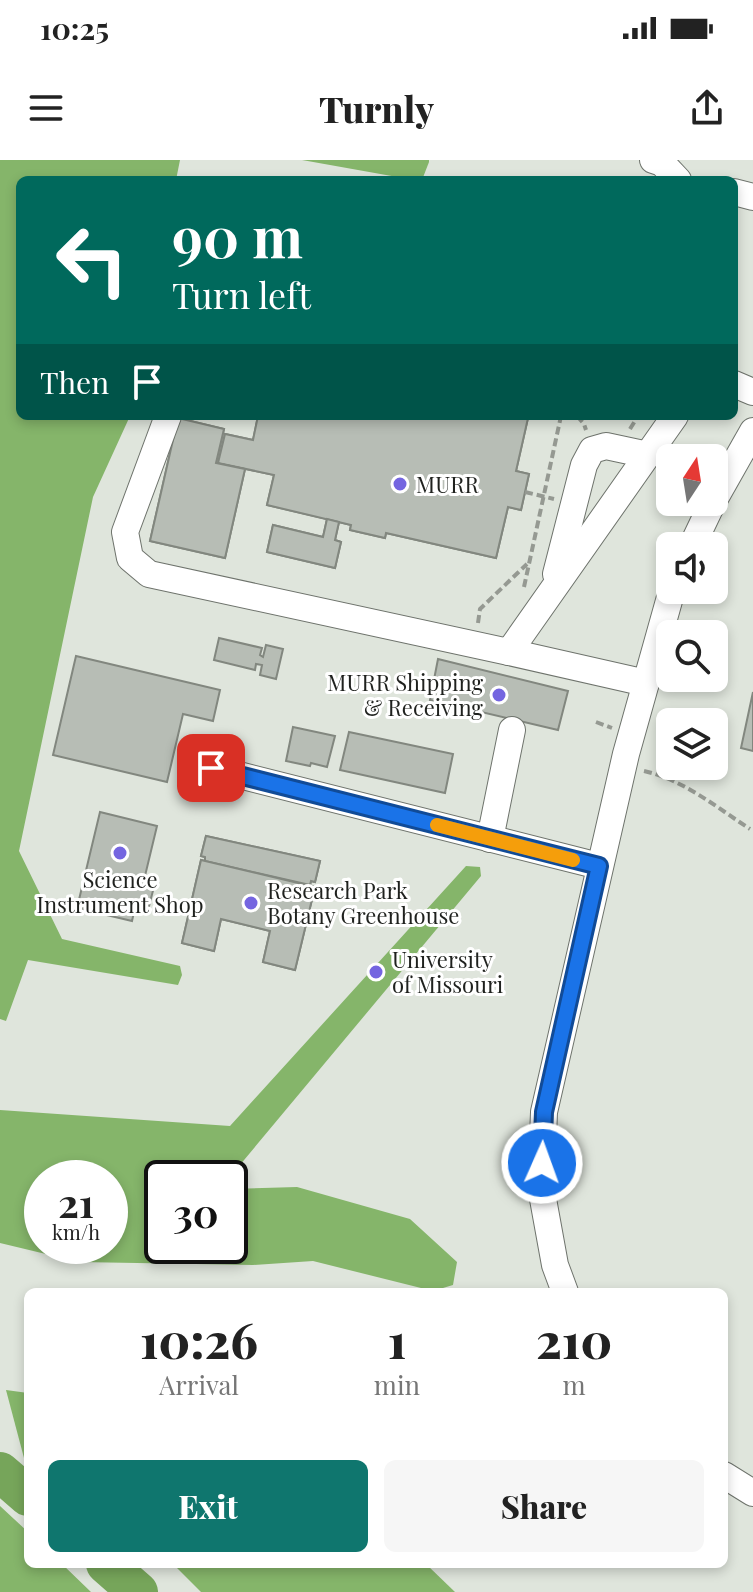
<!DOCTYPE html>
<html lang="en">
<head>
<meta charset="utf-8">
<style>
  body { margin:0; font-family:"Playfair Display",serif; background:#f6f6f6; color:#222; height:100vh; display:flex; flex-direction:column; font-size:30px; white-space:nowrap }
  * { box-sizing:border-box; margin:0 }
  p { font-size:26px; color:#767676 }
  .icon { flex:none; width:44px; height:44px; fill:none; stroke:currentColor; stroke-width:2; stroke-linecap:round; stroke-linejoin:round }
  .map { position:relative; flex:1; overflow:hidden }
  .sheet { position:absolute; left:24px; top:1128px; width:704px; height:280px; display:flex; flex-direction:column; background:#fff; border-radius:12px; box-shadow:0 4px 12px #0003 }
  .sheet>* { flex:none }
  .guide { position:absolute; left:16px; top:16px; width:722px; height:244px; border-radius:12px; box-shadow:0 4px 12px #0003; background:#00695c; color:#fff; overflow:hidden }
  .needle { width:52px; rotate:12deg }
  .buttons { position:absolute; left:656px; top:284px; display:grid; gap:16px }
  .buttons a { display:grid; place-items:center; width:72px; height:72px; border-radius:12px; background:#fff; box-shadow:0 4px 12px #0003; font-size:40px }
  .speed { position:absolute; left:24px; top:1000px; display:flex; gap:16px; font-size:40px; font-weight:700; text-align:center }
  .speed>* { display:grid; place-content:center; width:104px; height:104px; border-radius:50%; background:#fff; box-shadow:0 4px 12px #0003; line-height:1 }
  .speed small { font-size:20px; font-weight:400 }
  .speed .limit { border:4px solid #111; border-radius:12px; background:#fff; color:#111 }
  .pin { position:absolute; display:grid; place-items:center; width:68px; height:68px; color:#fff; margin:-34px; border-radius:16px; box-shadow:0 4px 12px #0006 }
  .me { position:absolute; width:88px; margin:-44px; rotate:2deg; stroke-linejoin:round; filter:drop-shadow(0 0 6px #0008) }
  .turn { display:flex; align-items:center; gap:28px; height:168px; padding:0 24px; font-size:36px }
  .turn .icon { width:104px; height:104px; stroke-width:2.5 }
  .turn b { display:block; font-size:56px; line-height:68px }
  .then { display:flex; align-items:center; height:76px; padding:0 24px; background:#0003; gap:16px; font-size:30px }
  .eta { display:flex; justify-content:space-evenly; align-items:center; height:136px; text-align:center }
  .eta b { font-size:48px; font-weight:800; line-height:56px }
  .button { display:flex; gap:16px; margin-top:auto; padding:16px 24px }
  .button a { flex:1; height:92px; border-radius:12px; background:#0f766e; color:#fff; font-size:32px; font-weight:800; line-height:92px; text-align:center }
  .button a+a { background:#f6f6f6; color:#222 }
  .status { display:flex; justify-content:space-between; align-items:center; height:56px; padding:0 40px; background:#fff; direction:ltr }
  .status svg { height:22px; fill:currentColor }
  header { display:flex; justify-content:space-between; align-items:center; height:104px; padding:0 24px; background:#fff; font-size:36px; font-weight:800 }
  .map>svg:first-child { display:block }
  .forest { fill:#85b56a; fill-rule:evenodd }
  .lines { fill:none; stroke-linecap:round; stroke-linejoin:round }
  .river { stroke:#76a55a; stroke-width:40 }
  .building { fill:#b7bdb5; stroke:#82877f; stroke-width:2 }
  .minor-casing { stroke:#6e736c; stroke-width:28 }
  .path { stroke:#959992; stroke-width:4; stroke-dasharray:8 4; stroke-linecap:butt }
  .minor { stroke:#fff; stroke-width:26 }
  .route-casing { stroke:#114b97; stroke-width:20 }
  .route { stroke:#1a73e8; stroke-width:14 }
  .slow { stroke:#f59e0b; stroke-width:14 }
  .poi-dot { fill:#7465e0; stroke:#fff; stroke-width:3 }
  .labels { text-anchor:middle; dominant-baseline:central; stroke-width:6; stroke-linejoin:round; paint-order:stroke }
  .poi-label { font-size:22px; fill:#1f211e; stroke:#fff; text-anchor:start }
</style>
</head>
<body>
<div class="status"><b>10:25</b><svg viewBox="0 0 49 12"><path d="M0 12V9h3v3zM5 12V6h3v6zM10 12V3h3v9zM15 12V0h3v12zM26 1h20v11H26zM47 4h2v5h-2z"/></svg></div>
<header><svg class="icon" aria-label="menu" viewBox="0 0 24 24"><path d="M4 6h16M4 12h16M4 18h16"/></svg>Turnly<svg class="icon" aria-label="share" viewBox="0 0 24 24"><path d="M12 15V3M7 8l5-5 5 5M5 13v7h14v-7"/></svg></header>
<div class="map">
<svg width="753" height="1432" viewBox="0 0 753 1432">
  <rect width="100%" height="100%" fill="#dfe5dc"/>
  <g class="forest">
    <path d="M0,0H180L176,20H20V256H130L93,337L19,691L62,779L180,806L182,815L178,825L28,800L6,861L0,859Z"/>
    <path d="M302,0H429V2L422,20H414Z"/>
    <path d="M466,706L480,707L481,716L229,1018H162V1086H230V1029L297,1027L410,1059L457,1102L453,1125L433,1131L313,1101L253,1105L79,1102L0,1083V950L230,966ZM110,1018V1086H42V1018Z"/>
    <path d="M6,1230L28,1233V1301L24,1298Z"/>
    <path d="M0,1346L28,1372V1404H62L91,1432H0Z"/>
    <path d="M173,1404H426L455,1432H201Z"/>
  </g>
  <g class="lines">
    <g class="river">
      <path d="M0,1312L28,1336"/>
      <path d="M106,1404L138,1432"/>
    </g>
  </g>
  <g class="building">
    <path d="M258,256H518L528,258L516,311L529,314L521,350L508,347L496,398L386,373L385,378L350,370L351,365L339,362L335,380L341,382L335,408L267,392L273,365L323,377L327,359L267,345L274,315L218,303L225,274L253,280Z"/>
    <path d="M258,256H518L528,258L516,311L529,314L521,350L508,347L496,398L386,373L385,378L350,370L351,365L267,345L274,315L218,303L225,274L253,280Z"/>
    <path d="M178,258L224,269L216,303L245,309L225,398L150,381Z"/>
    <path d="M178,258L224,269L216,303L245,309L225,398L150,381Z"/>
    <path d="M327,359L339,362L335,380L341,382L335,408L267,392L273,365L323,377Z"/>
    <path d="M219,478L262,488L260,495L263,497L266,485L283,489L276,519L260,515L262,505L256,504L255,510L214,500Z"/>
    <path d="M76,496L220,530L213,561L183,554L167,622L53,595Z"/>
    <path d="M438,499L568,531L558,570L430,540Z"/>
    <path d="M753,532V591L741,588Z"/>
    <path d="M293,567L335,576L327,607L311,603L310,606L286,601Z"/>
    <path d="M349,572L453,594L445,633L340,610Z"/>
    <path d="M100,652L157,666L144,720L155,723L149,746L136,743L132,761L77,748Z"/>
    <path d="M206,676L320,701L315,722L311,721L310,725L315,727L295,810L263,802L270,771L221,759L214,791L182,783L201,700L205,701V697L201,696Z"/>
    <path d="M206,676L320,701L315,722L311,721L310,725L205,701V697L201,696Z"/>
    <path d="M201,700L315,727L295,810L263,802L270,771L221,759L214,791L182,783Z"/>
  </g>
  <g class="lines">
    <g class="minor-casing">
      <g id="minor">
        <path d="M653,0L662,3L678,20"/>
        <path d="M734,32L753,37"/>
        <path d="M734,224L753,232"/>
        <path d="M168,256L125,372L130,398L149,414L509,492L675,256"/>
        <path d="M714,340L753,271"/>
        <path d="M692,386L713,342"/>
        <path d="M556,414L584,305L592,290L606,286L648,295"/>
        <path d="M509,492L646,523"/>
        <path d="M211,608L599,706"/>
        <path d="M490,679L512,570"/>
        <path d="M565,1132L555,1105L541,1028L544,952L626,594L672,430"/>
        <path d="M724,1315L753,1333"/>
      </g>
    </g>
    <g class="path">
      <path d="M577,256L584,264L586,270"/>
      <path d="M630,269L638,256"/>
      <path d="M525,332L554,339"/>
      <path d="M524,427L561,256"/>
      <path d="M478,463L480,449L527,404"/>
      <path d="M596,562L612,568"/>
      <path d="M644,611C684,620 716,647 750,669"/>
    </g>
    <use href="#minor" class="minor"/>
  </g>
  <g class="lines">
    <g class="route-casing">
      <path id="route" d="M211,608L599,706L544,952L542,1003"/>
    </g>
    <use href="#route" class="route"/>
    <path class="slow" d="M437,665L573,700"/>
  </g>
  <g class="poi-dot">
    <circle cx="400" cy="324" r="8"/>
    <circle cx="499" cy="535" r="8"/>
    <circle cx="120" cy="693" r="8"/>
    <circle cx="251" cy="743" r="8"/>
    <circle cx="376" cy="812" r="8"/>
  </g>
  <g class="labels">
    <g class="poi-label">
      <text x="416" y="324">MURR</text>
      <text x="483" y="522" text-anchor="end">MURR Shipping<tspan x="483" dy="25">&amp; Receiving</tspan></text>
      <text x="120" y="719" text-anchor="middle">Science<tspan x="120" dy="25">Instrument Shop</tspan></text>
      <text x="267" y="730">Research Park<tspan x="267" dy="25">Botany Greenhouse</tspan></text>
      <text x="392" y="799">University<tspan x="392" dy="25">of Missouri</tspan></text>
    </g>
  </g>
</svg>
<div class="buttons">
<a><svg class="needle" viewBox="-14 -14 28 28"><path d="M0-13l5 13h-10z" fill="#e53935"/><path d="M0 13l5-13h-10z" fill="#767676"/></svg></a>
<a><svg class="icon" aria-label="sound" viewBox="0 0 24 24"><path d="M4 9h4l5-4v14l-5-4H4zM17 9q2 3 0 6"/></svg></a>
<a><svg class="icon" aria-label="search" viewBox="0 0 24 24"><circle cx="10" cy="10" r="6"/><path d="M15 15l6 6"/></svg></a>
<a><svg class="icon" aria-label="layers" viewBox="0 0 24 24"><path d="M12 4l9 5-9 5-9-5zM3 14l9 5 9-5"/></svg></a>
</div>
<div class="speed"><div>21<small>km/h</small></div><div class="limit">30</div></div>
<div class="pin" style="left:211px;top:608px;background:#d93025"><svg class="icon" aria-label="arrive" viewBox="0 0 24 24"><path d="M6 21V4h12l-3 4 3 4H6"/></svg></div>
<svg class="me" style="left:542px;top:1003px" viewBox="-20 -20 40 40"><circle r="17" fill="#1a73e8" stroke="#fff" stroke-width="3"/><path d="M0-11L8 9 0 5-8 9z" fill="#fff"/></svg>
<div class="guide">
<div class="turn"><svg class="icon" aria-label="left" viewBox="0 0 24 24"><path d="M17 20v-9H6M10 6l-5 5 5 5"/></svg><div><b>90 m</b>Turn left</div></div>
<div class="then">Then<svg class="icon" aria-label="arrive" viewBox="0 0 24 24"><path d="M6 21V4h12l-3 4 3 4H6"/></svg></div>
</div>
<section class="sheet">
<div class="eta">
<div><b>10:26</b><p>Arrival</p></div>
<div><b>1</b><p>min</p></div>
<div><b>210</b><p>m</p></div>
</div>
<div class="button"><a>Exit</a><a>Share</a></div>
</section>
</div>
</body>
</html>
